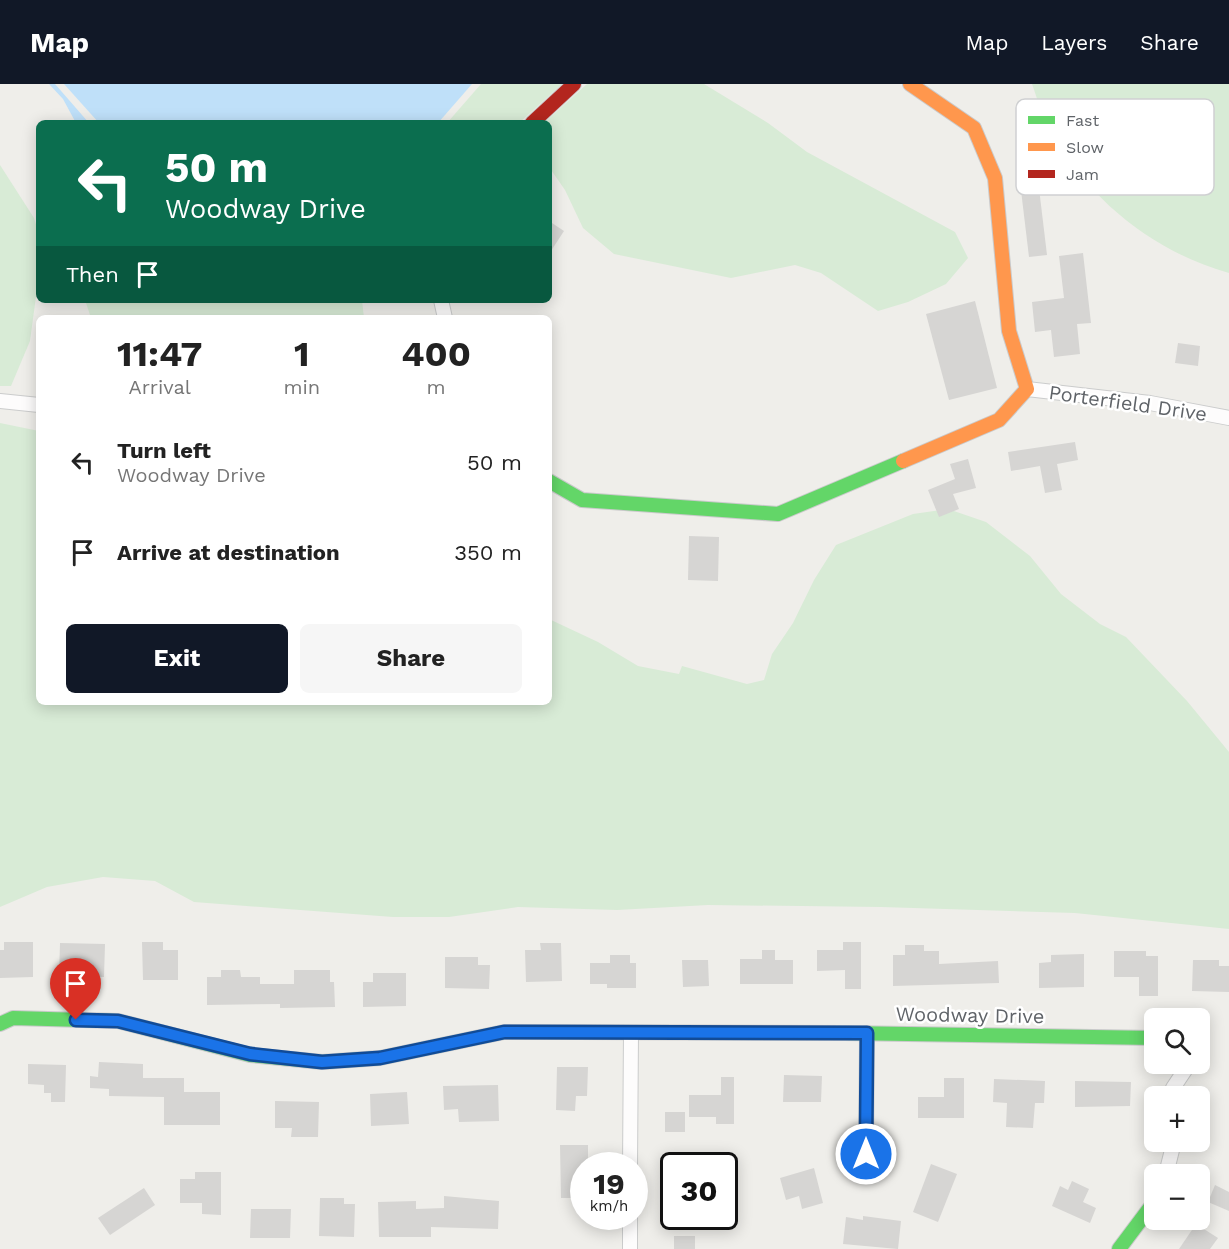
<!DOCTYPE html>
<html lang="en">
<head>
<meta charset="utf-8">
<style>
  body { margin:0; font-family:"Work Sans",sans-serif; background:#f6f6f6; color:#222; height:100vh; display:flex; flex-direction:column; font-size:22px; white-space:nowrap }
  * { box-sizing:border-box; margin:0 }
  p { font-size:20px; color:#767676 }
  .icon { flex:none; width:33px; height:33px; fill:none; stroke:currentColor; stroke-width:2; stroke-linecap:round; stroke-linejoin:round }
  .map { position:relative; flex:1; overflow:hidden }
  .panel { position:absolute; left:36px; top:231px; width:516px; height:390px; display:flex; flex-direction:column; background:#fff; border-radius:9px; box-shadow:0 3px 15px #0003 }
  .panel>* { flex:none }
  .top-card { position:absolute; left:36px; top:36px; width:516px; height:183px; border-radius:9px; box-shadow:0 3px 15px #0003; background:#0b6e4f; color:#fff; overflow:hidden }
  .buttons { position:absolute; left:1144px; top:924px; display:grid; gap:12px }
  .buttons a { display:grid; place-items:center; width:66px; height:66px; border-radius:9px; background:#fff; box-shadow:0 3px 15px #0003; font-size:30px }
  .speed { position:absolute; left:570px; top:1068px; display:flex; gap:12px; font-size:30px; font-weight:700; text-align:center }
  .speed>* { display:grid; place-content:center; width:78px; height:78px; border-radius:50%; background:#fff; box-shadow:0 3px 15px #0003; line-height:1 }
  .speed small { font-size:15px; font-weight:400 }
  .speed .limit { border:3px solid #111; border-radius:9px; background:#fff; color:#111 }
  .pin { position:absolute; display:grid; place-items:center; width:51px; height:51px; color:#fff; margin:-62px -26px; border-radius:50% 50% 50% 0; rotate:-45deg; box-shadow:0 0 6px #0007 }
  .pin .icon { rotate:45deg }
  .me { position:absolute; width:66px; margin:-33px; rotate:0deg; stroke-linejoin:round; filter:drop-shadow(0 0 4px #0008) }
  .turn { display:flex; align-items:center; gap:21px; height:126px; padding:0 30px; font-size:27px }
  .turn .icon { width:78px; height:78px; stroke-width:2.5 }
  .turn b { display:block; font-size:42px; line-height:51px }
  .then { display:flex; align-items:center; height:57px; padding:0 30px; background:#0003; gap:12px; font-size:22px }
  .eta { display:flex; justify-content:space-evenly; align-items:center; height:102px; text-align:center }
  .eta b { font-size:36px; font-weight:700; line-height:42px }
  .cta { display:flex; gap:12px; margin-top:auto; padding:12px 30px }
  .cta a { flex:1; height:69px; border-radius:9px; background:#111827; color:#fff; font-size:24px; font-weight:700; line-height:69px; text-align:center }
  .cta a+a { background:#f6f6f6; color:#222 }
  ul { padding:0; list-style:none }
  li { display:flex; align-items:center; gap:18px; height:90px; padding:0 30px }
  li div { flex:1 }
  li b { display:block; font-size:22px }
  li em { font-style:normal }
  header { display:flex; align-items:center; gap:36px; box-sizing:border-box; height:84px; padding:0 30px; background:#111827; color:#fff }
  header strong { font-size:28px }
  nav { display:flex; gap:33px; margin-inline-start:auto; font-size:21px }
  .map>svg:first-child { display:block }
  .green { fill:#d8ebd6 }
  .water { fill:#bfe0f9 }
  .building { fill:#d6d5d3 }
  .lines { fill:none; stroke-linecap:round; stroke-linejoin:round }
  .street-casing { stroke:#cbcccc; stroke-width:16 }
  .fast-casing { stroke:#cacacb; stroke-width:16 }
  .slow-casing { stroke:#cacacb; stroke-width:16 }
  .jam-casing { stroke:#cacacb; stroke-width:16 }
  .street { stroke:#fdfcfc; stroke-width:14 }
  .fast { stroke:#63d668; stroke-width:14 }
  .slow { stroke:#ff974d; stroke-width:14 }
  .jam { stroke:#b3261e; stroke-width:14 }
  .route-casing { stroke:#114b97; stroke-width:15 }
  .route { stroke:#1a73e8; stroke-width:10 }
  .labels { text-anchor:middle; dominant-baseline:central; stroke-width:5; stroke-linejoin:round; paint-order:stroke }
  .street-label { font-size:20px; fill:#5f6368; stroke:#fff }
  .key { fill:#fff; stroke:#cfd0d2; stroke-width:1.5 }
  .key-label { font-size:16px; fill:#5f6368 }
</style>
</head>
<body>
<header>
<strong>Map</strong>
<nav><a>Map</a><a>Layers</a><a>Share</a></nav>
</header>
<div class="map">
<svg width="1229" height="1165" viewBox="0 0 1229 1165">
  <rect width="100%" height="100%" fill="#efeeea"/>
  <g class="green">
    <path d="M481,0H562L519,39H447Z"/>
    <path d="M587,0H704L768,39L807,68L955,148L968,174L946,200L908,218L878,227L821,189L795,181L731,194L614,170L583,144L565,106L549,83V39H544Z"/>
    <path d="M1032,0H1229V189C1154,168 1093,118 1052,52C1043,37 1038,16 1032,0Z"/>
    <path d="M0,81L34,134L39,150V190L30,257L11,302H0Z"/>
    <path d="M85,216H362L364,234H91Z"/>
    <path d="M0,339L39,347V618H549V535L598,558L638,582L679,590L682,582L747,600L764,596L772,570L793,539L814,496L836,461L913,430L948,425L986,438L1030,472L1061,510L1100,540L1126,553L1187,617L1229,668V845L1075,829L881,823L708,821L617,826L518,823L449,833H393L194,818L155,797L103,793L47,803L0,823Z"/>
  </g>
  <g class="water">
    <path d="M49,0H55L89,39H76L63,15Z"/>
    <path d="M64,0H472L438,39H99Z"/>
  </g>
  <g class="building">
    <path d="M1038,96L1047,171L1029,173L1020,98Z"/>
    <path d="M549,137L564,147L549,170Z"/>
    <path d="M1083,169L1091,239L1077,240L1080,270L1054,273L1051,246L1035,248L1032,218L1064,214L1059,172Z"/>
    <path d="M975,217L997,304L949,316L926,230Z"/>
    <path d="M1178,259L1200,262L1198,282L1175,279Z"/>
    <path d="M1075,358L1078,376L1057,380L1062,406L1045,409L1040,382L1011,387L1008,368Z"/>
    <path d="M968,375L976,404L953,410L959,425L939,433L928,406L955,395L950,380Z"/>
    <path d="M689,452L719,453L718,497L688,496Z"/>
    <path d="M4,858H33V893L0,894V866H4Z"/>
    <path d="M142,858H163V866H178V896H143Z"/>
    <path d="M843,858H861V905H845V886L817,887V866H843Z"/>
    <path d="M60,859L105,860L104,893L59,892Z"/>
    <path d="M540,859H561L562,897L526,898L525,866H541Z"/>
    <path d="M905,861H924V867H939V880L998,877L999,899L893,902V871H905Z"/>
    <path d="M762,866H775V876H793V900H740V875H762Z"/>
    <path d="M1114,867H1146V872H1158V912H1139V893H1114Z"/>
    <path d="M1084,870V903L1039,904V879L1051,878V871Z"/>
    <path d="M610,871H630V879H636V904H607V900H590V879H610Z"/>
    <path d="M445,873H478V881H490L489,905L445,904Z"/>
    <path d="M682,876H708L709,902L683,903Z"/>
    <path d="M1193,876H1219V882H1229V908L1192,907Z"/>
    <path d="M221,886H240L241,893H260V900H294V886H330V898H334L335,923L280,924V920L207,921V893H221Z"/>
    <path d="M373,889H406V922L363,923V898H373Z"/>
    <path d="M99,978L143,980V994H184V1008H220V1041H164V1013L109,1012V1005L90,1004V992L98,993Z"/>
    <path d="M28,980L66,981L65,1018H51V1009H44V1001L28,1000Z"/>
    <path d="M557,983H588L587,1012H576L575,1027L556,1026Z"/>
    <path d="M784,991L822,992L821,1018H783Z"/>
    <path d="M721,993H734V1040H716V1033H689V1011H721Z"/>
    <path d="M944,994H964V1034H918V1013H944Z"/>
    <path d="M994,995L1045,997L1044,1019H1035L1033,1044L1006,1043L1007,1019L993,1018Z"/>
    <path d="M1075,997L1131,998L1130,1022L1075,1023Z"/>
    <path d="M498,1001L499,1037L459,1038L458,1025L444,1026L443,1002Z"/>
    <path d="M407,1008L409,1040L371,1042L370,1010Z"/>
    <path d="M275,1017L319,1018L318,1053H291L292,1044H275Z"/>
    <rect x="665" y="1028" width="20" height="20"/>
    <path d="M560,1061H588V1082H584V1114H561Z"/>
    <path d="M931,1080L957,1090L938,1138L913,1128Z"/>
    <path d="M814,1084L823,1119L802,1125L799,1112L786,1116L780,1094Z"/>
    <path d="M195,1088H221V1131L202,1130V1119H180V1095H195Z"/>
    <path d="M1072,1097L1089,1105L1083,1118L1096,1124L1090,1139L1052,1122L1060,1102L1068,1106Z"/>
    <path d="M1215,1101L1229,1108V1127L1208,1118Z"/>
    <path d="M144,1104L155,1121L110,1151L98,1134Z"/>
    <path d="M444,1112L499,1117L498,1145L431,1143V1153H379L378,1118L416,1117V1125L444,1124Z"/>
    <path d="M320,1114H344V1120H355L354,1153L319,1152Z"/>
    <path d="M251,1125H291L290,1154H250Z"/>
    <path d="M863,1132L901,1137L898,1165L843,1160L846,1133L863,1136Z"/>
    <path d="M1196,1140L1218,1154L1210,1165H1179Z"/>
    <rect x="674" y="1152" width="21" height="13"/>
  </g>
  <g class="lines">
    <g class="street-casing">
      <g id="street">
        <path d="M441,216L445,234"/>
        <path d="M1027,305L1150,319L1229,334"/>
        <path d="M0,317L39,321"/>
        <path d="M1173,1012V1004L1189,980"/>
        <path d="M866,1070L867,949"/>
        <path d="M630,1082L631,949"/>
        <path d="M1166,1090L1174,1058"/>
        <path d="M630,1165V1132"/>
      </g>
    </g>
    <g class="fast-casing">
      <g id="fast">
        <path d="M549,397L582,416L778,430L903,377"/>
        <path d="M0,940L13,934L118,937L250,971L322,978L380,974L504,948H576"/>
        <path d="M845,949L1155,954"/>
        <path d="M1119,1165L1155,1117"/>
      </g>
    </g>
    <g class="slow-casing">
      <g id="slow">
        <path d="M903,377L999,336L1027,305L1009,247L995,94L974,44L910,0"/>
        <path d="M576,948L845,949"/>
      </g>
    </g>
    <g class="jam-casing">
      <path id="jam" d="M532,39L574,0"/>
    </g>
    <use href="#street" class="street"/>
    <use href="#fast" class="fast"/>
    <use href="#slow" class="slow"/>
    <use href="#jam" class="jam"/>
  </g>
  <g class="lines">
    <g class="route-casing">
      <path id="route" d="M76,936L118,937L250,970L322,978L380,974L504,948L867,949L866,1070"/>
    </g>
    <use href="#route" class="route"/>
  </g>
  <g class="labels">
    <g class="street-label">
      <text transform="translate(1128 319) rotate(8)">Porterfield Drive</text>
      <text transform="translate(970 931) rotate(1)">Woodway Drive</text>
    </g>
  </g>
  <rect x="1016" y="15" width="198" height="96" rx="9" class="key"/>
  <rect x="1028" y="32" width="27" height="8" fill="#63d668"/>
  <rect x="1028" y="59" width="27" height="8" fill="#ff974d"/>
  <rect x="1028" y="86" width="27" height="8" fill="#b3261e"/>
  <g class="key-label">
    <text x="1066" y="42">Fast</text>
    <text x="1066" y="69">Slow</text>
    <text x="1066" y="96">Jam</text>
  </g>
</svg>
<div class="buttons">
<a><svg class="icon" aria-label="search" viewBox="0 0 24 24"><circle cx="10" cy="10" r="6"/><path d="M15 15l6 6"/></svg></a>
<a>+</a>
<a>−</a>
</div>
<div class="speed"><div>19<small>km/h</small></div><div class="limit">30</div></div>
<div class="pin" style="left:76px;top:936px;background:#d93025"><svg class="icon" aria-label="arrive" viewBox="0 0 24 24"><path d="M6 21V4h12l-3 4 3 4H6"/></svg></div>
<svg class="me" style="left:866px;top:1070px" viewBox="-20 -20 40 40"><circle r="17" fill="#1a73e8" stroke="#fff" stroke-width="3"/><path d="M0-11L8 9 0 5-8 9z" fill="#fff"/></svg>
<div class="top-card">
<div class="turn"><svg class="icon" aria-label="left" viewBox="0 0 24 24"><path d="M17 20v-9H6M10 6l-5 5 5 5"/></svg><div><b>50 m</b>Woodway Drive</div></div>
<div class="then">Then<svg class="icon" aria-label="arrive" viewBox="0 0 24 24"><path d="M6 21V4h12l-3 4 3 4H6"/></svg></div>
</div>
<section class="panel">
<div class="eta">
<div><b>11:47</b><p>Arrival</p></div>
<div><b>1</b><p>min</p></div>
<div><b>400</b><p>m</p></div>
</div>
<ul>
<li><svg class="icon" aria-label="left" viewBox="0 0 24 24"><path d="M17 20v-9H6M10 6l-5 5 5 5"/></svg><div><b>Turn left</b><p>Woodway Drive</p></div><em>50 m</em></li>
<li><svg class="icon" aria-label="arrive" viewBox="0 0 24 24"><path d="M6 21V4h12l-3 4 3 4H6"/></svg><div><b>Arrive at destination</b></div><em>350 m</em></li>
</ul>
<div class="cta"><a>Exit</a><a>Share</a></div>
</section>
</div>
</body>
</html>
